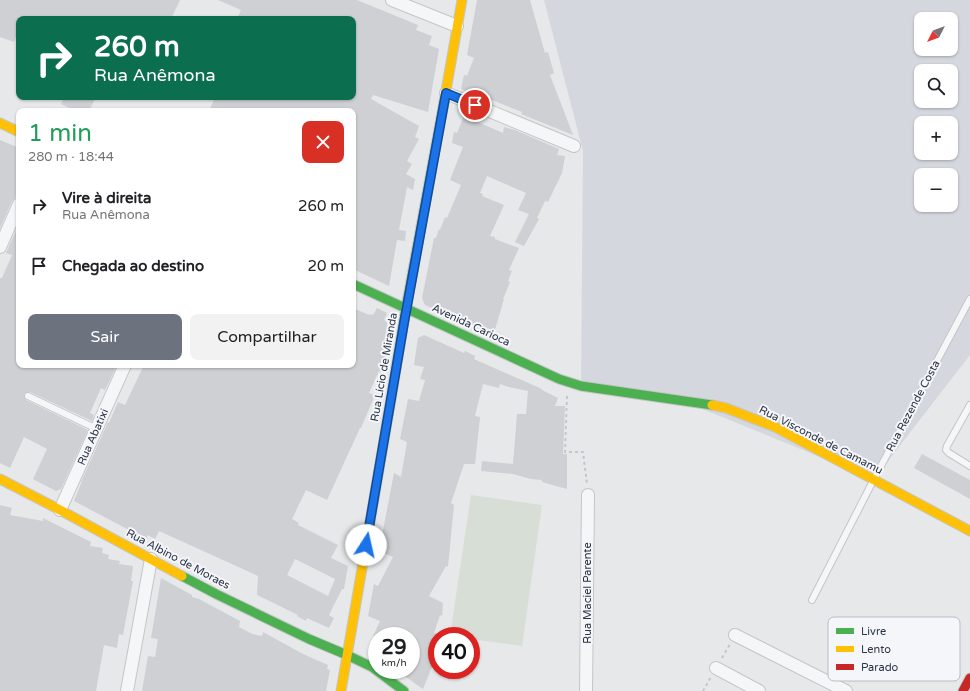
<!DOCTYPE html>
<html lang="pt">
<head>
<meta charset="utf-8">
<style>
  body { margin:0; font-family:"Varela Round",sans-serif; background:#f2f2f2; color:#202124; height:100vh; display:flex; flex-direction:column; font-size:15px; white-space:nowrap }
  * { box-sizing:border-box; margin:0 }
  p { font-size:13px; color:#757577 }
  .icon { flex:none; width:22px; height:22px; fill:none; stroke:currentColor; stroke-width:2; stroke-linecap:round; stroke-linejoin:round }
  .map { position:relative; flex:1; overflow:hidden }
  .panel { position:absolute; left:16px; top:108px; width:340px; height:260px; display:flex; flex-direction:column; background:#fff; border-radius:8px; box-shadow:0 1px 3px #0004 }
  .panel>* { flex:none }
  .guide { position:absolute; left:16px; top:16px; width:340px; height:84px; border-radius:8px; box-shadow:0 1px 3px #0004; background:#0b6e4f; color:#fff; overflow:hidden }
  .needle { width:26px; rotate:228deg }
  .fabs { position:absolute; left:914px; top:12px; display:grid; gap:8px }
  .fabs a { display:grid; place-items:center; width:44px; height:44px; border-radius:8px; background:#fff; box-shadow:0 1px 3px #0004; font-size:20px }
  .speed { position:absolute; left:368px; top:627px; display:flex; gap:8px; font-size:20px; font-weight:700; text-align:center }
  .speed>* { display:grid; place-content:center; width:52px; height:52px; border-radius:50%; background:#fff; box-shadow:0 1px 3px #0004; line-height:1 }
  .speed small { font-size:10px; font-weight:400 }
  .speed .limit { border:6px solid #d22; background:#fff; color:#111 }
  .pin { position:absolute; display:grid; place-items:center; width:34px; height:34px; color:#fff; margin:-17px; border:2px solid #fff; border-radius:50%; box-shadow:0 1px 4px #0007 }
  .me { position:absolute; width:44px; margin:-22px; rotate:10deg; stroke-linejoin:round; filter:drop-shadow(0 0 3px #0008) }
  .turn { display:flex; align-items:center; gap:14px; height:84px; padding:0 12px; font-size:18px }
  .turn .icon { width:52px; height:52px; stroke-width:2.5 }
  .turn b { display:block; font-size:28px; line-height:34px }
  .round { display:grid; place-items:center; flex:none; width:42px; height:42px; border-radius:8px; background:#f2f2f2 }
  .summary { display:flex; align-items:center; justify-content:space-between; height:68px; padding:0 12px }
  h1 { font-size:24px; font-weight:600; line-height:30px; color:#1e9e55 }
  .cta { display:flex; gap:8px; margin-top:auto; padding:8px 12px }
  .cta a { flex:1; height:46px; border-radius:8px; background:#6c737f; color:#fff; font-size:16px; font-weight:600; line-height:46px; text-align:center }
  .cta a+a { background:#f2f2f2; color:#202124 }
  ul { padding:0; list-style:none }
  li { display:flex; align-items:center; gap:12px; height:60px; padding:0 12px }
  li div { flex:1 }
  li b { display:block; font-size:15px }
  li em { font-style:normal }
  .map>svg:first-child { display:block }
  .built { fill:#d4d7dd; fill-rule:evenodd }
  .green { fill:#d6ded6 }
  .building { fill:#ced0d3; fill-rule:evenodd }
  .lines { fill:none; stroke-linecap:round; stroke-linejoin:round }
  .lane-casing { stroke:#c4c6c8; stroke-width:8 }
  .street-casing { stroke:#c4c6c8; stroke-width:14 }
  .fast-casing { stroke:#c4c6c8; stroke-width:11 }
  .slow-casing { stroke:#c4c6c8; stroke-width:11 }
  .jam-casing { stroke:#c4c6c8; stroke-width:11 }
  .path { stroke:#c5c6ca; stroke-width:2; stroke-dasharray:3 3; stroke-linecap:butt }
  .lane { stroke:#f5f6f7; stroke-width:6 }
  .street { stroke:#f5f6f7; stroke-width:12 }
  .fast { stroke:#4caf50; stroke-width:9 }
  .slow { stroke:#ffc107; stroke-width:9 }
  .jam { stroke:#c62828; stroke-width:9 }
  .route-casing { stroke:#114b97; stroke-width:10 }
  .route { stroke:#1a73e8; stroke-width:7 }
  .labels { text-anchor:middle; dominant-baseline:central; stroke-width:4; stroke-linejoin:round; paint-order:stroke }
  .street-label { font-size:11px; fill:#2b3445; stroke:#f4f6f9 }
  .key { fill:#f4f6f9; stroke:#b8bcc3; stroke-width:1 }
  .key-label { font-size:11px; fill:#2b3445 }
</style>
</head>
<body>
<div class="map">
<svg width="970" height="691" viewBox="0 0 970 691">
  <rect width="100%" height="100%" fill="#e6e8ea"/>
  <path class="built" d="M544,0H970V355L874,479L683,401L581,386L583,151ZM921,19H951V49H921ZM921,71H951V101H921ZM921,123H951V153H921ZM921,175H951V205H921Z"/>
  <path class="green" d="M471,495L542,505L522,646L471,639V636H450Z"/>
  <g class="building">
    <path d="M0,0H180L171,19H19V29L14,42L0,37Z"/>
    <path d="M218,0H357L418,25L416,30L432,36L429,45L439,49L428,112L373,95L371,99L419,126L415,137L419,139L407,161L412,164L406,174L415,179L413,190L407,187L399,230L406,231L405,241L397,240L389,286L353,269V111H209L215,97H353V19H237L241,10Z"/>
    <path d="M477,0H530L545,53L548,52L554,73L550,75L573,135L521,114L522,112L492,100V102L461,89L464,75L467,76L474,58L467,55Z"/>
    <path d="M64,97H96L89,111H76L61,104Z"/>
    <path d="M464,116L503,133L504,127L515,130L559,149L557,155L565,156L562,173L548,202L545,201L537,218L539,219L524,246L515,242L529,214L518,210L526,193L487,176L480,193L483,194L482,196L504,205L490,236L495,237V239L519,248L509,270L512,271L508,281L510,282L503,299H504L494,333L425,305L422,298L434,238H436L439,229L440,230L445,217L447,218L461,185L450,180L463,147L452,143L454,132L457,133Z"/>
    <path d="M0,140L19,148V189L15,198L12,201L0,228Z"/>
    <path d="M19,224V365H117L105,390L101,388L90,413L94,415L92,421L30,392H27L24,394V397L26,400L88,430L61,489L56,491L33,479L47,449L24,437L10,468L0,463V278H2L12,255L6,253Z"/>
    <path d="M353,308L369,315L370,314L373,315L377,308L387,313L384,320L387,322V333H389L382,372L379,371L369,393L375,395L361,428H360L327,500L306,490L292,519L299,523L298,525L338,545L331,558L348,566L344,589H342L329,615L334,618L329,628L307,618L306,621L297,616L298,615L257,595L258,576L159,531L155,539L148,535L146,539L74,501L82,481L81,482L108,422L109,423L118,402L125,405L144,365H353ZM295,559L335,579L328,596L287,575Z"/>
    <path d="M424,335L464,353L465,351L475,356L474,359L542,389V390L558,398L555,406H565L563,454H567V489L542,482V480L531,479L513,474L481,471L482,461L513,464L517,414H526L528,391L509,387L500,384L499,388L483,384L475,416L480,417L475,464H464L451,503L454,505L448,567L446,566L429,596L443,603L442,616L440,615L434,633L437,634L436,646H437V663L434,662L423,689L396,670H411V636H373L380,621L368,616L374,584L378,586L393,557L379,551L394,473L401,477L407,442L400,439L408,399L419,401L425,380L420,379L424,367L414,365L418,338Z"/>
    <path d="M922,454L970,480V499L914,468Z"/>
    <path d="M0,505L12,508L10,515L43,521V518L91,542L90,546L103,548L102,553L109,555L108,559L120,561L119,564L133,566L131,581H133L123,635L119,634L117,648L104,645L96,691H0Z"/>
    <path d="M161,578L192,595V597L199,599L240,621L239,627L252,634L262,636L263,632L303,654L328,665L327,669L330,670L326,691H142L148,656L155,657L158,639L151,638Z"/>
  </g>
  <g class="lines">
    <g class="lane-casing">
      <g id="lane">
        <path d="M28,396L97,429"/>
        <path d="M970,405L947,446L946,450L949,453L970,466"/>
        <path d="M812,600L874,479L970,299"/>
      </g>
    </g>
    <g class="street-casing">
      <g id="street">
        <path d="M392,0L457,26"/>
        <path d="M446,93L574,146"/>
        <path d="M0,247L19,204"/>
        <path d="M60,510L125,365"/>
        <path d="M735,635L846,691"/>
        <path d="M716,668L759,691"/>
        <path d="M127,691L151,559"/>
        <path d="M586,691L588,495"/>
      </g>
    </g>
    <g class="fast-casing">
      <g id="fast">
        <path d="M353,284L559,379L581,386L712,405"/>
        <path d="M391,399L406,308L444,102"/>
        <path d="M182,576L216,594L309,639L347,655L372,667L404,691"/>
      </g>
    </g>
    <g class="slow-casing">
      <g id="slow">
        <path d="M444,102L462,0"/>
        <path d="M0,123L19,132"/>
        <path d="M712,405L726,408L775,427L970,531"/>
        <path d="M0,479L60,510L182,576"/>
        <path d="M341,691L391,399"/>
      </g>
    </g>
    <g class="jam-casing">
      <path id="jam" d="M963,691L970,678"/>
    </g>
    <g class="path">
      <path d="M567,396L565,452H583L587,484"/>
      <path d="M722,658L730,644"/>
      <path d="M703,691L711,677"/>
    </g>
    <use href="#lane" class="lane"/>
    <use href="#street" class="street"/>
    <use href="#fast" class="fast"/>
    <use href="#slow" class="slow"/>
    <use href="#jam" class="jam"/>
  </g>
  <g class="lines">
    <g class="route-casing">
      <path id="route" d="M366,545L404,323L446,93L475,105"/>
    </g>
    <use href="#route" class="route"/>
  </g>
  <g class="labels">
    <g class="street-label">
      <text transform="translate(471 325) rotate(25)">Avenida Carioca</text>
      <text transform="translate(384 367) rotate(-80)">Rua Lício de Miranda</text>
      <text transform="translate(913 406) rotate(-62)">Rua Rezende Costa</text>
      <text transform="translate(93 437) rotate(-66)">Rua Abatixi</text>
      <text transform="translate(821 440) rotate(27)">Rua Visconde de Camamu</text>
      <text transform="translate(178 559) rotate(28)">Rua Albino de Moraes</text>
      <text transform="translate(587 593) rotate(-90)">Rua Maciel Parente</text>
    </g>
  </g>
  <rect x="828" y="617" width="132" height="64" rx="6" class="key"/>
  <rect x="836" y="628" width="18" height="6" fill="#4caf50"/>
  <rect x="836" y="646" width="18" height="6" fill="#ffc107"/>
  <rect x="836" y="664" width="18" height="6" fill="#c62828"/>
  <g class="key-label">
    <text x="861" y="635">Livre</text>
    <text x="861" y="653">Lento</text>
    <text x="861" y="671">Parado</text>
  </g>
</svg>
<div class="fabs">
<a><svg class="needle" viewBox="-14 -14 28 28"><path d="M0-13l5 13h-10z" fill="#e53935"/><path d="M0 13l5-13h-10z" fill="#757577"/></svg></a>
<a><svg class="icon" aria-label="search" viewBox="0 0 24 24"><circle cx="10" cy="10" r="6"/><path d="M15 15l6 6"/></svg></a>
<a>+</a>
<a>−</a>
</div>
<div class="speed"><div>29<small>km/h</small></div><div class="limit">40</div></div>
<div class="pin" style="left:475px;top:105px;background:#d93025"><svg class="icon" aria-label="arrive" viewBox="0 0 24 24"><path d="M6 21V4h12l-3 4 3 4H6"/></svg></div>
<svg class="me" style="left:366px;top:545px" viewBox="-20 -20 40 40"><circle r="19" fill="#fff"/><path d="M0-13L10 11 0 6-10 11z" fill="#1a73e8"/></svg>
<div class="guide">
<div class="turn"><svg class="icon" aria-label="right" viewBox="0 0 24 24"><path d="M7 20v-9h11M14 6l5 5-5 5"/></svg><div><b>260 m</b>Rua Anêmona</div></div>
</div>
<section class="panel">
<div class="summary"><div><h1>1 min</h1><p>280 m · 18:44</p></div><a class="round" style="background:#d93025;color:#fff"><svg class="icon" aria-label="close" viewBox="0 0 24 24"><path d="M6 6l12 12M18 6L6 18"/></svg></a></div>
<ul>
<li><svg class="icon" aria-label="right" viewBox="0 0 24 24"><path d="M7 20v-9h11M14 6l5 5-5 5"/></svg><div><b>Vire à direita</b><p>Rua Anêmona</p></div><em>260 m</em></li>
<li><svg class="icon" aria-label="arrive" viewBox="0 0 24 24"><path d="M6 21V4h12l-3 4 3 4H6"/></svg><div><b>Chegada ao destino</b></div><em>20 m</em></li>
</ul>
<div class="cta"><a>Sair</a><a>Compartilhar</a></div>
</section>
</div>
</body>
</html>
